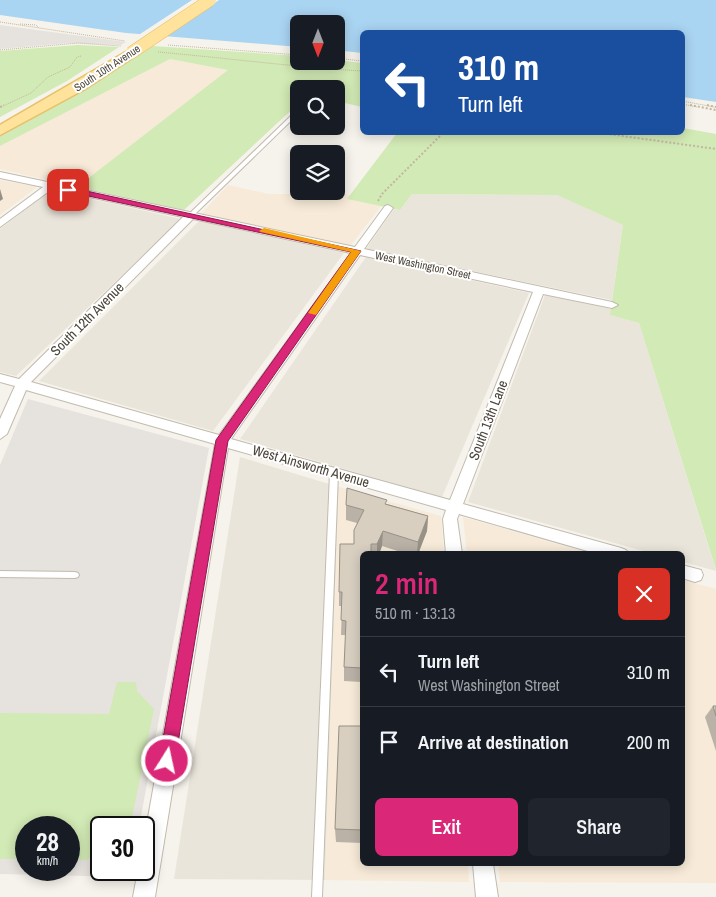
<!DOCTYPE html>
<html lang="en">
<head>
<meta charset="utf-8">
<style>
  body { margin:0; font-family:"Archivo Narrow",sans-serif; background:#20242c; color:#f1f3f6; height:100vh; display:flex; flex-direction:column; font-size:19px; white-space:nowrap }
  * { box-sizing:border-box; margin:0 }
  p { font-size:16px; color:#9ea1a6 }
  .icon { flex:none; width:28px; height:28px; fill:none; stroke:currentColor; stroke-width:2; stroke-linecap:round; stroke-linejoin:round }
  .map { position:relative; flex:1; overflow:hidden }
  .details { position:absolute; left:360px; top:551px; width:325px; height:315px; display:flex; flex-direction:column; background:#171b24; border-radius:8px; box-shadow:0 2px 12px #0003 }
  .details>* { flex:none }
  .banner { position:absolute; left:360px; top:30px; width:325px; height:105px; border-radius:8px; box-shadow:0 2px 12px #0003; background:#1a4fa0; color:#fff; overflow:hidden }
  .needle { width:32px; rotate:180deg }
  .fabs { position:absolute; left:290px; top:15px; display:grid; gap:10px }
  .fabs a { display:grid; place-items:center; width:55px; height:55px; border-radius:8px; background:#171b24; box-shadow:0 2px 12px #0003; font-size:25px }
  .speed { position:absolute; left:15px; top:816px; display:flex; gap:10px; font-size:25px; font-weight:700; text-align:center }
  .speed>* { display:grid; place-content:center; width:65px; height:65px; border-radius:50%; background:#171b24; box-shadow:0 2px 12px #0003; line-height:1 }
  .speed small { font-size:12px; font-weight:400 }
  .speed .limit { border:2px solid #111; border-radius:8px; background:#fff; color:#111 }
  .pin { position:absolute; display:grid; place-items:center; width:42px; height:42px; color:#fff; margin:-21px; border-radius:10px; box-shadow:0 2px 8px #0006 }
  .me { position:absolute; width:55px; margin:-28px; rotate:10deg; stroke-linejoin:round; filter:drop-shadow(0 0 4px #0008) }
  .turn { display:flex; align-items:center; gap:18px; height:105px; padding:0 15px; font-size:22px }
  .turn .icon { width:65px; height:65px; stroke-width:2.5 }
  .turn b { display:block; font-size:35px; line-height:42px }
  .round { display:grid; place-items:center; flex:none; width:52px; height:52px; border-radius:8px; background:#20242c }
  .headline { display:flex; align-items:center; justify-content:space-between; height:85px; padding:0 15px }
  h1 { font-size:30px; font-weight:600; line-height:38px; color:#db2777 }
  .cta { display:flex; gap:10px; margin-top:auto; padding:10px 15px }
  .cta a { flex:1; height:58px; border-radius:8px; background:#db2777; color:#fff; font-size:20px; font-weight:600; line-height:58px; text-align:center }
  .cta a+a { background:#20242c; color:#f1f3f6 }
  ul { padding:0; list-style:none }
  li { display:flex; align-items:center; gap:15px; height:70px; padding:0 15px; border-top:1px solid #363941 }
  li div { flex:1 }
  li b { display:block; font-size:19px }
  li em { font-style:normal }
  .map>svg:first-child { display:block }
  .residential { fill:#eae5da }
  .commercial { fill:#f7ead8 }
  .industrial { fill:#e6e2dd; fill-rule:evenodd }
  .green { fill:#d2eab5 }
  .water { fill:#a9d4f2 }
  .pier { fill:#f6f3ec }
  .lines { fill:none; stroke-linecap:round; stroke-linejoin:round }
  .service-casing { stroke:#c2bbae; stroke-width:2 }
  .minor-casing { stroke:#c2bbae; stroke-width:2 }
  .primary-casing { stroke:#e6c16a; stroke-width:3 }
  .path-far1 { stroke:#c4b79f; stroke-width:1; stroke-dasharray:1 1; stroke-linecap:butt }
  .path { stroke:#c4b79f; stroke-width:2; stroke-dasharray:2 2; stroke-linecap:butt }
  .service { fill:#fff; fill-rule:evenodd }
  .minor { fill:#fff; fill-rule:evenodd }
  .primary { fill:#ffe39c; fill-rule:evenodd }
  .primary-bridge-casing { stroke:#e6c16a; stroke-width:13; stroke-linecap:butt }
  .primary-bridge { stroke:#ffe39c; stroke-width:12 }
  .wall { fill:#bab2a6 }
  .shaded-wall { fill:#979187 }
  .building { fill:#d8cfc1; stroke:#979187 }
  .route { fill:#db2777; stroke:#8e194d }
  .slow { fill:#f59e0b }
  .labels { text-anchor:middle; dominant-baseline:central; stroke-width:4; stroke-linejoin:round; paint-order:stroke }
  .far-street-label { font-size:11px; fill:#4b4439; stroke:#fff }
  .street-label { font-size:14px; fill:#4b4439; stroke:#fff }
</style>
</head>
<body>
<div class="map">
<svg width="716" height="897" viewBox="0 0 716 897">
  <rect width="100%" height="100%" fill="#f6f3ec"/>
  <g class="residential">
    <path d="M51,190L181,219L16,376L0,372V229Z"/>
    <path d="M412,194L557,195L623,225L612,300L366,249L394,209L400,210Z"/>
    <path d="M199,221L344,253L213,431L39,381Z"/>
    <path d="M366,257L529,293L442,497L240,439Z"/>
    <path d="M545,295L611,309V315L639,323L716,571L683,562L682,554H654L468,502Z"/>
    <path d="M240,457L339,487L325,880L174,879Z"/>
  </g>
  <g class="commercial">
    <path d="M170,59L229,70L77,187L0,169V146Z"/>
    <path d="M0,180L37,187L0,215Z"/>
    <path d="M228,185L269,194H340L350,195L347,199L381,206L351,245L201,214Z"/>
    <path d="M339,487L441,516L444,554H362V864H468L469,882L325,880Z"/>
    <path d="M463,517L592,554H467Z"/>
    <path d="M683,580L716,589V883L500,882L498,864H682Z"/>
  </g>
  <g class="industrial">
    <path d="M0,25L126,42L121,45L68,43L0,49Z"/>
    <path d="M28,399L209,448L139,827L101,828V870H131L130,877L0,874V465ZM26,828H69V870H26Z"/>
  </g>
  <g class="green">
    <path d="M78,45L119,47L67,81L0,117V51Z"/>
    <path d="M153,46L299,56V61L336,60L362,63V107L336,101V89H299V103L184,210L77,187L228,70L170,59L0,146V136L94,83Z"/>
    <path d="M683,128L716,134V570L639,323L610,315L623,225L557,195L412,194L400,210L347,199L397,133L682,132Z"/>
    <path d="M117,682H136L137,691L154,709L130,827L101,828V852L86,860H69V828H26V859H0V713L109,714Z"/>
  </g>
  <path class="water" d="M0,0H716V102L683,97L682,32H362V53L344,51V45L336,43V24H299V47L126,33L0,15Z"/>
  <path class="pier" d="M192,0H219L162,39L137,36Z"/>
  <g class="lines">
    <g class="service-casing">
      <g id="service">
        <path d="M298,109H299V113L193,216H189V214Z"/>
        <path d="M334,470L337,471L338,473L322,897H312L330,473L331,471Z"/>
        <path d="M0,571L75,572L78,573L79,575L78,577L75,578L0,577Z"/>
      </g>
    </g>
    <g class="minor-casing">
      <g id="minor">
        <path d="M0,172L355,247L385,206L388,205L393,208L364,249L612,302L618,305L612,308L543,294L463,504L621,548L626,550L629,554H598L459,514L457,519L462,554H446L443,519L446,510L228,448L155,897H133L138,870H144V840L215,444L26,390L7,434L0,439V419L15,386L0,382V374L19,379L183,217L52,189L0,227V219L43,187L0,178ZM193,219L351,253L219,435L31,382ZM360,255L533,292L450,500L231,439Z"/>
        <path d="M682,565L701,570L703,575L701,580L695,582L682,578Z"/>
        <path d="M473,864H493L498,897H476Z"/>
      </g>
    </g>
    <g class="primary-casing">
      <path id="primary" d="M131,49L135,50L137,53L135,56L85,89L0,135V125Z"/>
    </g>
    <g class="path-far1">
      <path d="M0,22L125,41"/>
      <path d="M20,24L36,25L39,28"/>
      <path d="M168,45L299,55"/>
      <path d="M0,50L78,43L121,46"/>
      <path d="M158,52C226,58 294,67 362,71"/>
      <path d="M336,58L362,61"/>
      <path d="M682,101L714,107"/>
      <path d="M682,104L697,107"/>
      <path d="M1,107L31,93L48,77L70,67L77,57L81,56"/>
    </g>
    <g class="path">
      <path d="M690,105L716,110"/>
      <path d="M707,105L716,107"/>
      <path d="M0,107L4,105"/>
      <path d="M594,132L716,149"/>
      <path d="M378,201L382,194L444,132"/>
    </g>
    <use href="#service" class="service"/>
    <use href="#minor" class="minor"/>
    <use href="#primary" class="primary"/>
    <g class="primary-bridge-casing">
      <path id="primary-bridge" d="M131,53L210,0"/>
    </g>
    <use href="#primary-bridge" class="primary-bridge"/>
  </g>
  <g class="wall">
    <path d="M387,504L428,516L427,531L418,554H407L382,546L379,554H362V682L344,681V667L346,635H341L342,606H339V592L354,544L357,523L346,520V505Z"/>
    <path d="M713,706H716V751L705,717Z"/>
    <path d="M362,726V843L336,842L335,829Z"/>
  </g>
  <g class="shaded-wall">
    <path d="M0,189L3,199L0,201Z"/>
    <path d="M428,516L427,531L418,554H417L418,542Z"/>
    <path d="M383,531L382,546L379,554H377V544Z"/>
  </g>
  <g class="building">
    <path d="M347,488L387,500L385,504L428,516L418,542L383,531L377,544H371V554H362V668L344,667L346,621L341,620L342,592H339L340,544H354V530L364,510L346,505Z"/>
    <path d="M713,706H716V716Z"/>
    <path d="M339,726H362V830L335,829Z"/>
  </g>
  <path class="route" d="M68,187L361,251L228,441L175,761L172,767L167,769L161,767L159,761L216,440L351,252L65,191L64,190Z"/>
  <path class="slow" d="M264,228L361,251L316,315L308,313L351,252L261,232L259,231Z"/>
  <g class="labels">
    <g class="far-street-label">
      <text transform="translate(107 68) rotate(-33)">South 10th Avenue</text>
      <text transform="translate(423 265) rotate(12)">West Washington Street</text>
    </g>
    <g class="street-label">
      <text transform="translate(87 319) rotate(-45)">South 12th Avenue</text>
      <text transform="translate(488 420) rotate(-69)">South 13th Lane</text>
      <text transform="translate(311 466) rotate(16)">West Ainsworth Avenue</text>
    </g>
  </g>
</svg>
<div class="fabs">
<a><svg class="needle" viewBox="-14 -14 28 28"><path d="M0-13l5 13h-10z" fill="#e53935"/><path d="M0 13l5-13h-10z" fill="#9ea1a6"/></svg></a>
<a><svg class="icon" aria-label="search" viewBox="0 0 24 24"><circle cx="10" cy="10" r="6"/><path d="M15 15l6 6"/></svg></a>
<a><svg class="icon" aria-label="layers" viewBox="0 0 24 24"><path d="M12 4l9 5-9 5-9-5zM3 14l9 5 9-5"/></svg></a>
</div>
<div class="speed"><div>28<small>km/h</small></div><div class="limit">30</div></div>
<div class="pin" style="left:68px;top:190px;background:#d93025"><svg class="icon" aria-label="arrive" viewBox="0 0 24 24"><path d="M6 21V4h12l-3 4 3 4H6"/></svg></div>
<svg class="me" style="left:167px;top:761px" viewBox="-20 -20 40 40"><circle r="17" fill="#db2777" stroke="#fff" stroke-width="3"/><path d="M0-11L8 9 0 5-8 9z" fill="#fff"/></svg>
<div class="banner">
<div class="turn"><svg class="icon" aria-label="left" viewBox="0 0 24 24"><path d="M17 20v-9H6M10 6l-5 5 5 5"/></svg><div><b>310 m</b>Turn left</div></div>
</div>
<section class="details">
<div class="headline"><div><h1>2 min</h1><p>510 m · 13:13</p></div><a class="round" style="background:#d93025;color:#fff"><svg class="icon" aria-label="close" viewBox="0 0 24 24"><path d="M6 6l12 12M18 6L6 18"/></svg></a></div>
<ul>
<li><svg class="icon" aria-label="left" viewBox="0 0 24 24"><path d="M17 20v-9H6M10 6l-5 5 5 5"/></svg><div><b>Turn left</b><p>West Washington Street</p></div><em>310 m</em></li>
<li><svg class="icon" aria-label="arrive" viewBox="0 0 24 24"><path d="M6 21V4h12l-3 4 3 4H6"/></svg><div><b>Arrive at destination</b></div><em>200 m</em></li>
</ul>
<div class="cta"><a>Exit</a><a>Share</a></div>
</section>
</div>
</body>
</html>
